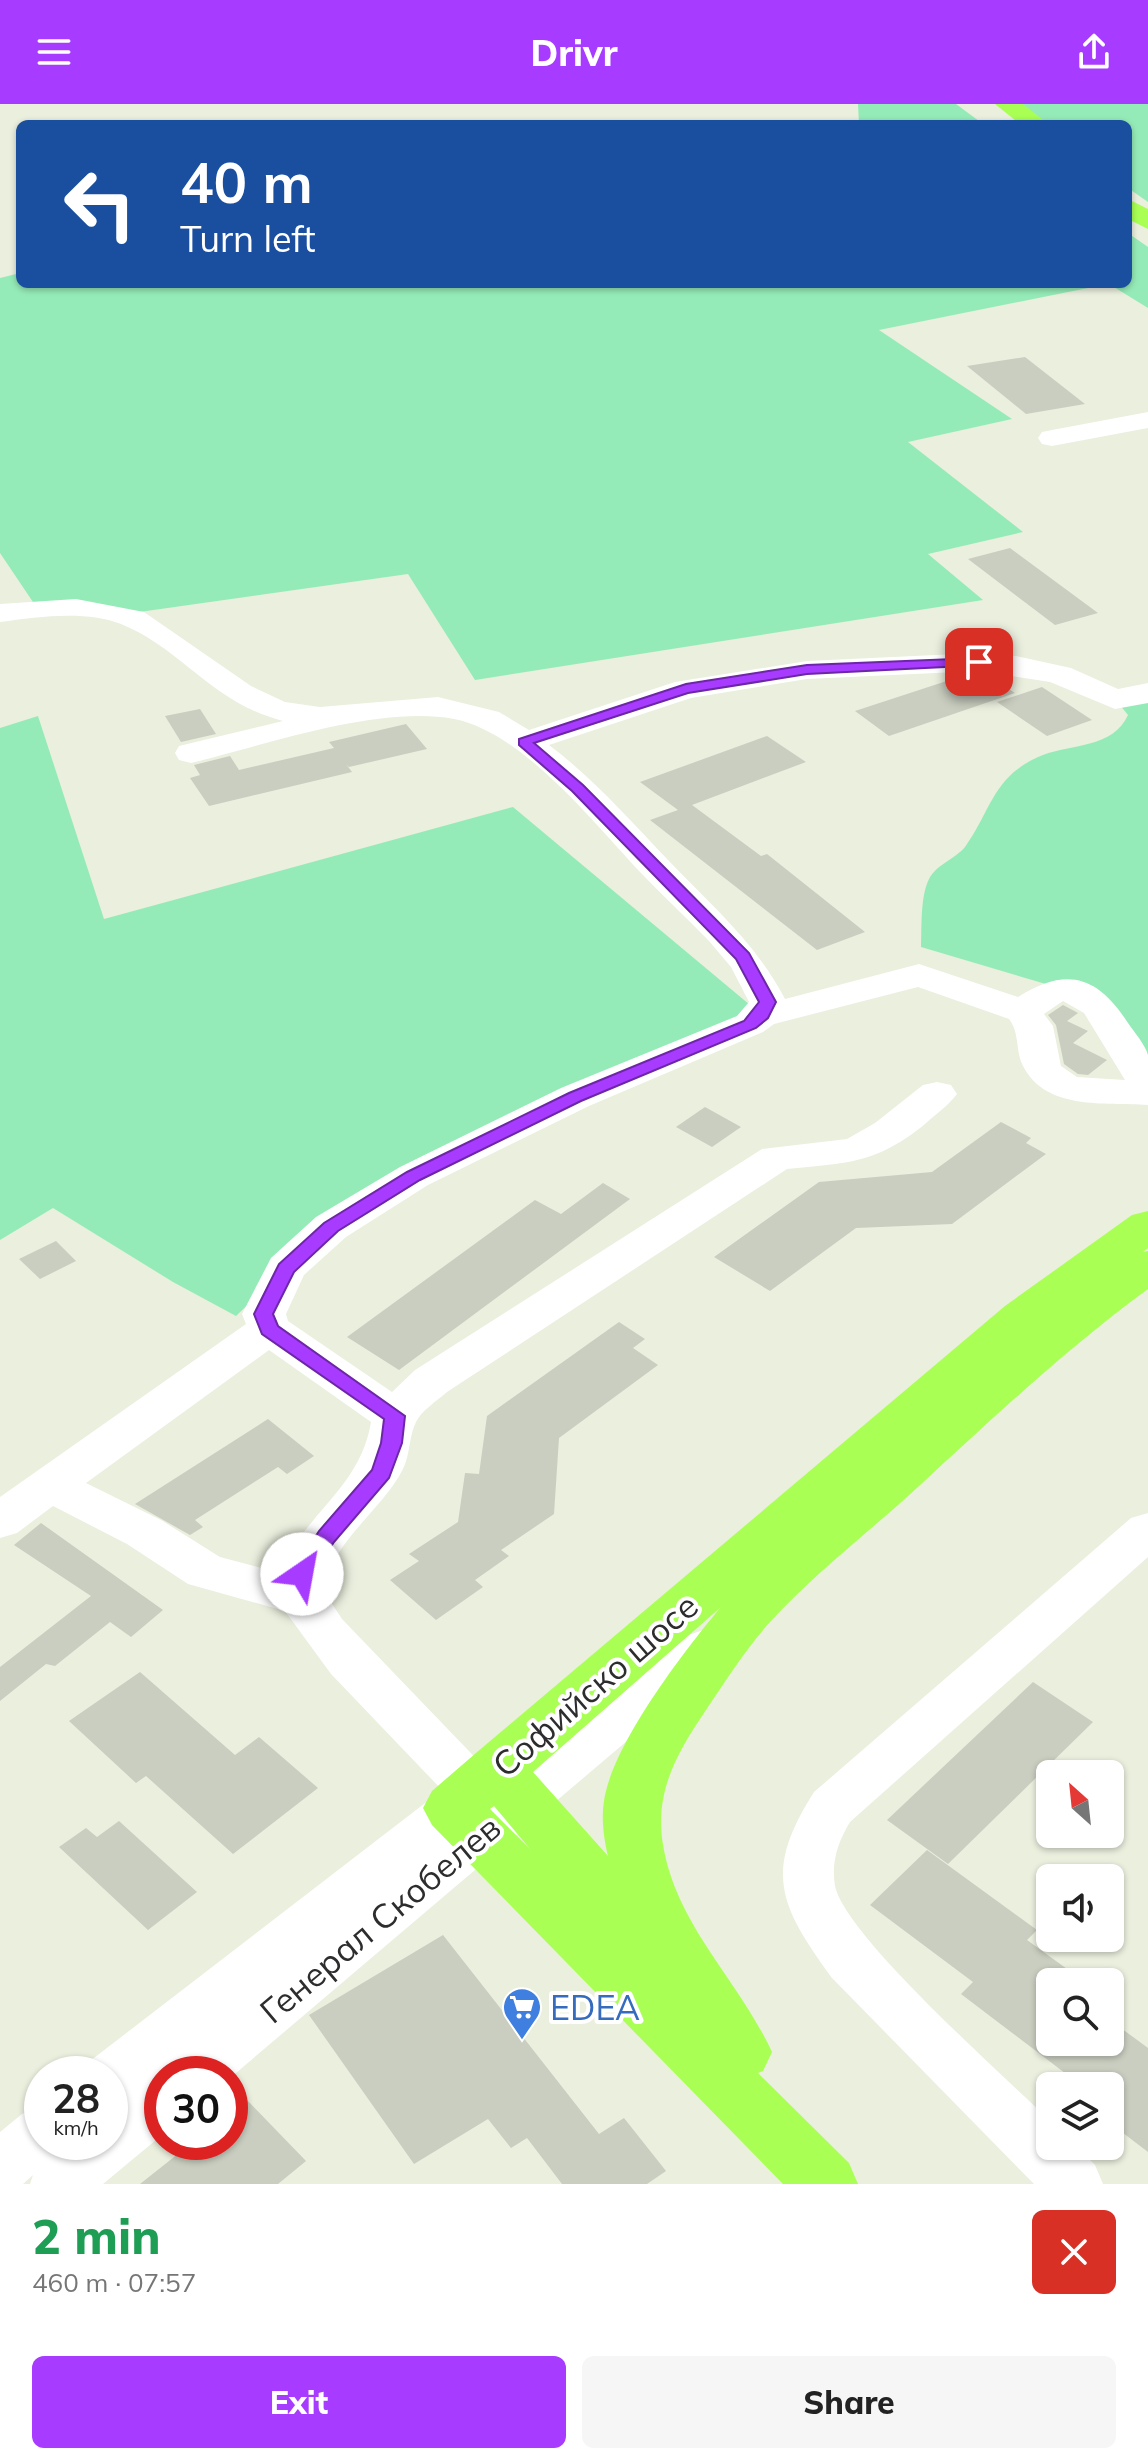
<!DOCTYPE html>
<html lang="en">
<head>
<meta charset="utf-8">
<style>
  body { margin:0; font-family:Mulish,sans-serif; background:#f6f6f6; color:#222; height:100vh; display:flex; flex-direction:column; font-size:30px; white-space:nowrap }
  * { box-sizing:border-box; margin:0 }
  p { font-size:26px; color:#767676 }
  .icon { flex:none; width:44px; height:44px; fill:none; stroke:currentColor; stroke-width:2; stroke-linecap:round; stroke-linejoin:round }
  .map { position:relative; height:2080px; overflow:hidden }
  .side { display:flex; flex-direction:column; background:#fff; flex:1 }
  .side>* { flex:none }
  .banner { position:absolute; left:16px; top:16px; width:1116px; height:168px; border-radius:12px; box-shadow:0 2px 6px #0004; background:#1a4fa0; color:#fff; overflow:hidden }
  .needle { width:52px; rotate:333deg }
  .controls { position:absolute; left:1036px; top:1656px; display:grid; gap:16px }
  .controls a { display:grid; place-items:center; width:88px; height:88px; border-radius:12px; background:#fff; box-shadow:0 2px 6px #0004; font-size:40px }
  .speed { position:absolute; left:24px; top:1952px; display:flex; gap:16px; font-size:40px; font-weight:700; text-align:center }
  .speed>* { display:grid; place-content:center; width:104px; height:104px; border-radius:50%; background:#fff; box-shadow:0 2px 6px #0004; line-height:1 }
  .speed small { font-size:20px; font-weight:400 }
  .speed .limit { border:12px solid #d22; background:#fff; color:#111 }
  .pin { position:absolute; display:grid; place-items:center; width:68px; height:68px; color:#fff; margin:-34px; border-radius:16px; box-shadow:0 4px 12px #0006 }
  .me { position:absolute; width:88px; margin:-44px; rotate:33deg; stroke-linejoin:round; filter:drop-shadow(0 0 6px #0008) }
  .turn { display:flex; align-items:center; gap:28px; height:168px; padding:0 32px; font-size:36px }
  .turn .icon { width:104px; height:104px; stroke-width:2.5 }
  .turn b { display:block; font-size:56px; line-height:68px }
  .round { display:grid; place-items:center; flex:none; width:84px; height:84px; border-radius:12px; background:#f6f6f6 }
  .headline { display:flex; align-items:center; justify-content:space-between; height:136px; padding:0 32px }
  h1 { font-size:48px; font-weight:800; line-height:60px; color:#1e9e55 }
  .primary-button { display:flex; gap:16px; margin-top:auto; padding:16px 32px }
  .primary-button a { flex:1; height:92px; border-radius:12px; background:#a73bff; color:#fff; font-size:32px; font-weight:800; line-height:92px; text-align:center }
  .primary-button a+a { background:#f6f6f6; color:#222 }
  header { display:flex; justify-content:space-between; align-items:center; height:104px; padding:0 32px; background:#a73bff; color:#fff; font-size:36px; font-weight:800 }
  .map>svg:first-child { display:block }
  .green { fill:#95ebb7 }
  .building { fill:#c9cec0 }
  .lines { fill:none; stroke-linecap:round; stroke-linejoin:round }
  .minor { fill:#fff; fill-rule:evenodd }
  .major { fill:#a9ff53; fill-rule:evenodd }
  .route { fill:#a73bff; stroke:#6d26a6; stroke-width:2 }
  .labels { text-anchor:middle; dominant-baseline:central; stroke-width:8; stroke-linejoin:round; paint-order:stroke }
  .near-street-label { font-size:34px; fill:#2d2d2d; stroke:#fff }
  .near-shop-label { font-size:34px; fill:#366cbe; stroke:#fff; text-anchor:start }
</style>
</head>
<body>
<header><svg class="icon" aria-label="menu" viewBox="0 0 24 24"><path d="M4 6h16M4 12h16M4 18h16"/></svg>Drivr<svg class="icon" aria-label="share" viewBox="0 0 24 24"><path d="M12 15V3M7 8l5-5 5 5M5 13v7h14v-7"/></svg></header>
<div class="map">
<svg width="1148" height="2080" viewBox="0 0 1148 2080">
  <rect width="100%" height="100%" fill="#eaefde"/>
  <g class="green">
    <path d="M858,0H956L983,20H859Z"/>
    <path d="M1007,0H1148V98L1128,84V20H1036Z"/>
    <path d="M1128,129L1148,143V204L1109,180H1128Z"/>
    <path d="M20,169V180H1108L879,226L1012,315L908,338L1023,428L928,450L983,496L475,576L408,470L118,511L37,504L0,449V174Z"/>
    <path d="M1148,588V981L1073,888L921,843C922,823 920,793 929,775C937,760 955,755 965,743C992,705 993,671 1043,651C1072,640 1113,644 1128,611L1115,595Z"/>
    <path d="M38,612L104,815L513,703L762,911L414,1072L286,1164L236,1212L173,1178L53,1104L0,1136V624Z"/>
  </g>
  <g class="building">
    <path d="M1025,253L1085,300L1026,310L967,262Z"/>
    <path d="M1010,444L1098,509L1055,521L968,455Z"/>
    <path d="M965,571L988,572L1015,589L889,632L855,607Z"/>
    <path d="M1042,583L1092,616L1047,632L997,598Z"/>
    <path d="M200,605L216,630L181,638L165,612Z"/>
    <path d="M406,620L427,645L349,663L346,660L352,668L209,702L190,674L200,671L194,661L230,652L239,666L334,644L329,638Z"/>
    <path d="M767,632L806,658L692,701L761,752L767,750L865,828L817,846L650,716L678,706L640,678Z"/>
    <path d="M1063,901L1078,909L1067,917L1088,927L1073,939L1107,956L1088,971L1078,970L1064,960L1056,921L1048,911Z"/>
    <path d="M705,1003L741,1023L712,1043L676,1023Z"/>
    <path d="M1001,1018L1031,1034L1026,1039L1046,1050L952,1120L856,1124L770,1187L714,1153L819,1078L932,1068Z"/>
    <path d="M603,1079L630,1095L399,1266L347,1233L535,1096L561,1110Z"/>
    <path d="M56,1137L76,1157L40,1175L19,1155Z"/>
    <path d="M619,1218L645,1235L633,1244L658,1261L559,1334L554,1410L501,1446L509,1452L475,1476L483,1483L436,1516L390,1476L419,1457L409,1450L458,1418L465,1369L479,1370L487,1312Z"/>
    <path d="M268,1315L314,1352L287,1370L278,1363L195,1416L203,1423L190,1431L135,1400Z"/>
    <path d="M41,1419L163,1506L131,1533L110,1518L55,1562L46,1560L0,1597V1563L91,1492L14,1441Z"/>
    <path d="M140,1568L235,1651L259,1633L318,1684L233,1750L146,1672L136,1679L69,1617Z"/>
    <path d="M1033,1578L1093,1618L948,1760L887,1716Z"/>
    <path d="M119,1717L197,1788L148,1826L59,1743L86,1724L97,1733Z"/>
    <path d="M927,1746L1037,1826L1027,1836L1085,1878H1050V1938H1110V1916L1148,1944V2048L1110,2019V1982H1082L961,1890L973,1878L870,1801Z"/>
    <path d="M443,1831L599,2030L624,2014L666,2067L647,2080H562L527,2034L511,2044L488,2015L414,2060L309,1911Z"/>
    <path d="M246,1995L306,2057L278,2080H140L193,2038H230V2008Z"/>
  </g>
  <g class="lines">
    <g class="minor">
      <path d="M1148,308V324L1052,342L1042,340L1038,334L1042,328L1052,326Z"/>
      <path d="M76,495L144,508L251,582L285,598L320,603L438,593L499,608L529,626L675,578L807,557L979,549L1016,552L1071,564L1118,585L1148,579V599L1115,605L1050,578L979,567L807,575L691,594L549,641C593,674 630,716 668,756C711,801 756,839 785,895L919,860L1018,893C1066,863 1097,871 1128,919C1134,928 1145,940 1148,951C1148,965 1148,986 1148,1001C1105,998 1046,1007 1023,962C1015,947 1020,929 1009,915L918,883L774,920L763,928L589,1002L428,1081L346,1133L304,1171L286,1210L288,1217L392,1288L415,1266L762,1045L847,1035L875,1019L923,981L937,978L951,981L957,990C948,1002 936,1010 925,1020C876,1060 847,1059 787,1065L447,1288C438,1296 421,1307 416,1318C409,1332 410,1351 403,1365C382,1407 327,1441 325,1489L342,1515L491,1670L499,1685L686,1532L703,1526L720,1532L728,1545L720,1558L230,1974V1970H165L168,1962L155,1973L162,1970V2031L103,2080H30L33,2071L23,2080H0V2028L22,2010L42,2003V2038H110V2003L117,1998L110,2000V1970H84L90,1957L442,1686L331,1570L285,1507L188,1480L127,1440L53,1402L17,1429L0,1434V1393L246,1220L242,1210L271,1154L316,1113L400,1063L561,984L737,912L749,898L731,863L709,837C687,814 663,792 640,768C594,719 522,628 454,615C379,601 265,641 191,659L179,656L175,649L179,642L283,617C212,599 181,544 121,520C85,506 38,513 0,518V500ZM1063,897L1084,909L1125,976L1077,973L1061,962L1053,922L1044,910ZM269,1246L371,1318C360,1385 304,1409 280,1469L220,1453L161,1416L86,1379Z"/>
      <path d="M1148,1409V1453L850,1718C838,1738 831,1758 835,1782C846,1833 1006,1973 1050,2017V2042H1076L1095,2061L1103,2080H1034L832,1874C779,1801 763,1768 814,1688L1131,1414Z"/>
    </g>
    <g class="major">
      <path d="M995,0H1023L1048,20H1020Z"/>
      <path d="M1128,95L1148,105V125L1128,115Z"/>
      <path d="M1148,1107V1144L1143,1148L1148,1147V1185C1066,1245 993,1314 918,1383C869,1428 815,1469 770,1518C746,1545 726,1576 706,1606C679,1646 656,1684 662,1734C673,1819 738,1874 772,1948L763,1967L758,1969L849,2059L858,2080H783L432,1721L423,1704L432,1687L476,1649L1005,1202L1132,1111ZM721,1503C684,1547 612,1641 604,1697C601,1715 604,1735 608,1752L533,1668ZM494,1702L531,1746L490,1705Z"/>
    </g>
  </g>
  <path class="route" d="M979,554L987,558L984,561L807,570L688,589L534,639L583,681L749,849L776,898L768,914L756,924L581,997L420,1076L338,1127L294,1168L273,1210L278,1222L405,1312L402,1339L389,1374L334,1438L310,1475H294L291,1470L319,1427L372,1366L381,1339L384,1315L262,1230L254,1210L279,1160L324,1119L407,1068L569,989L744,917L759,898L736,855L572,687L519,641V635L686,580L807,561Z"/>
  <defs>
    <g id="supermarket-pin" transform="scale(2)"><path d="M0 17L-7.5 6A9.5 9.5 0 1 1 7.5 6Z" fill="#3f7fe0" stroke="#fff"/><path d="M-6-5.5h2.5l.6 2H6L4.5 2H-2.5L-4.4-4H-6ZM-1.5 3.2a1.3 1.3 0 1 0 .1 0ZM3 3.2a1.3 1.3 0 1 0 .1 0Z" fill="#fff"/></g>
  </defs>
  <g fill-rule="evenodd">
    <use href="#supermarket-pin" x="522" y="1903"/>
  </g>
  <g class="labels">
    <g class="near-street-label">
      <text transform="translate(595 1581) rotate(-41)">Софийско шосе</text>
      <text transform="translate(380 1815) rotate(-40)">Генерал Скобелев</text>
    </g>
    <g class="near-shop-label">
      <text x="550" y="1903">EDEA</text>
    </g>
  </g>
</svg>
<div class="controls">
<a><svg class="needle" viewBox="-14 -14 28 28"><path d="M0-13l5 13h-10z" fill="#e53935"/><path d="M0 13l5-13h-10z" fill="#767676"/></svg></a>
<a><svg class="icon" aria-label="sound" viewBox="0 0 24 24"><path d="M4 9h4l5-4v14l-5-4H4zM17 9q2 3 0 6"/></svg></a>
<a><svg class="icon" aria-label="search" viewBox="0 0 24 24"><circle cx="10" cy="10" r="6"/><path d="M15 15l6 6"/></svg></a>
<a><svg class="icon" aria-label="layers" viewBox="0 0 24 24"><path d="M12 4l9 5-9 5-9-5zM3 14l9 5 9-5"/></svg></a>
</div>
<div class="speed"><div>28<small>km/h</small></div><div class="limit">30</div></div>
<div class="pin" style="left:979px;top:558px;background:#d93025"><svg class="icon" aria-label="arrive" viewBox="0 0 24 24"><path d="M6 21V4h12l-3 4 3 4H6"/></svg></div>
<svg class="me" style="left:302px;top:1470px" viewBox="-20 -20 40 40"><circle r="19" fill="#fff"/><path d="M0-13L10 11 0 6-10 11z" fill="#a73bff"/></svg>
<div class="banner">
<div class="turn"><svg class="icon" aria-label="left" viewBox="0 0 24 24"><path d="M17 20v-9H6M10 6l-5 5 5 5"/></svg><div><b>40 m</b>Turn left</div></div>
</div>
</div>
<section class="side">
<div class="headline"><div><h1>2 min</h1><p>460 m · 07:57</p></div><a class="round" style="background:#d93025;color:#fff"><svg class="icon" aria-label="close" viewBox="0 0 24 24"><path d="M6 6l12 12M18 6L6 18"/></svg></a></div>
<div class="primary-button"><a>Exit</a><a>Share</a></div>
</section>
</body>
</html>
